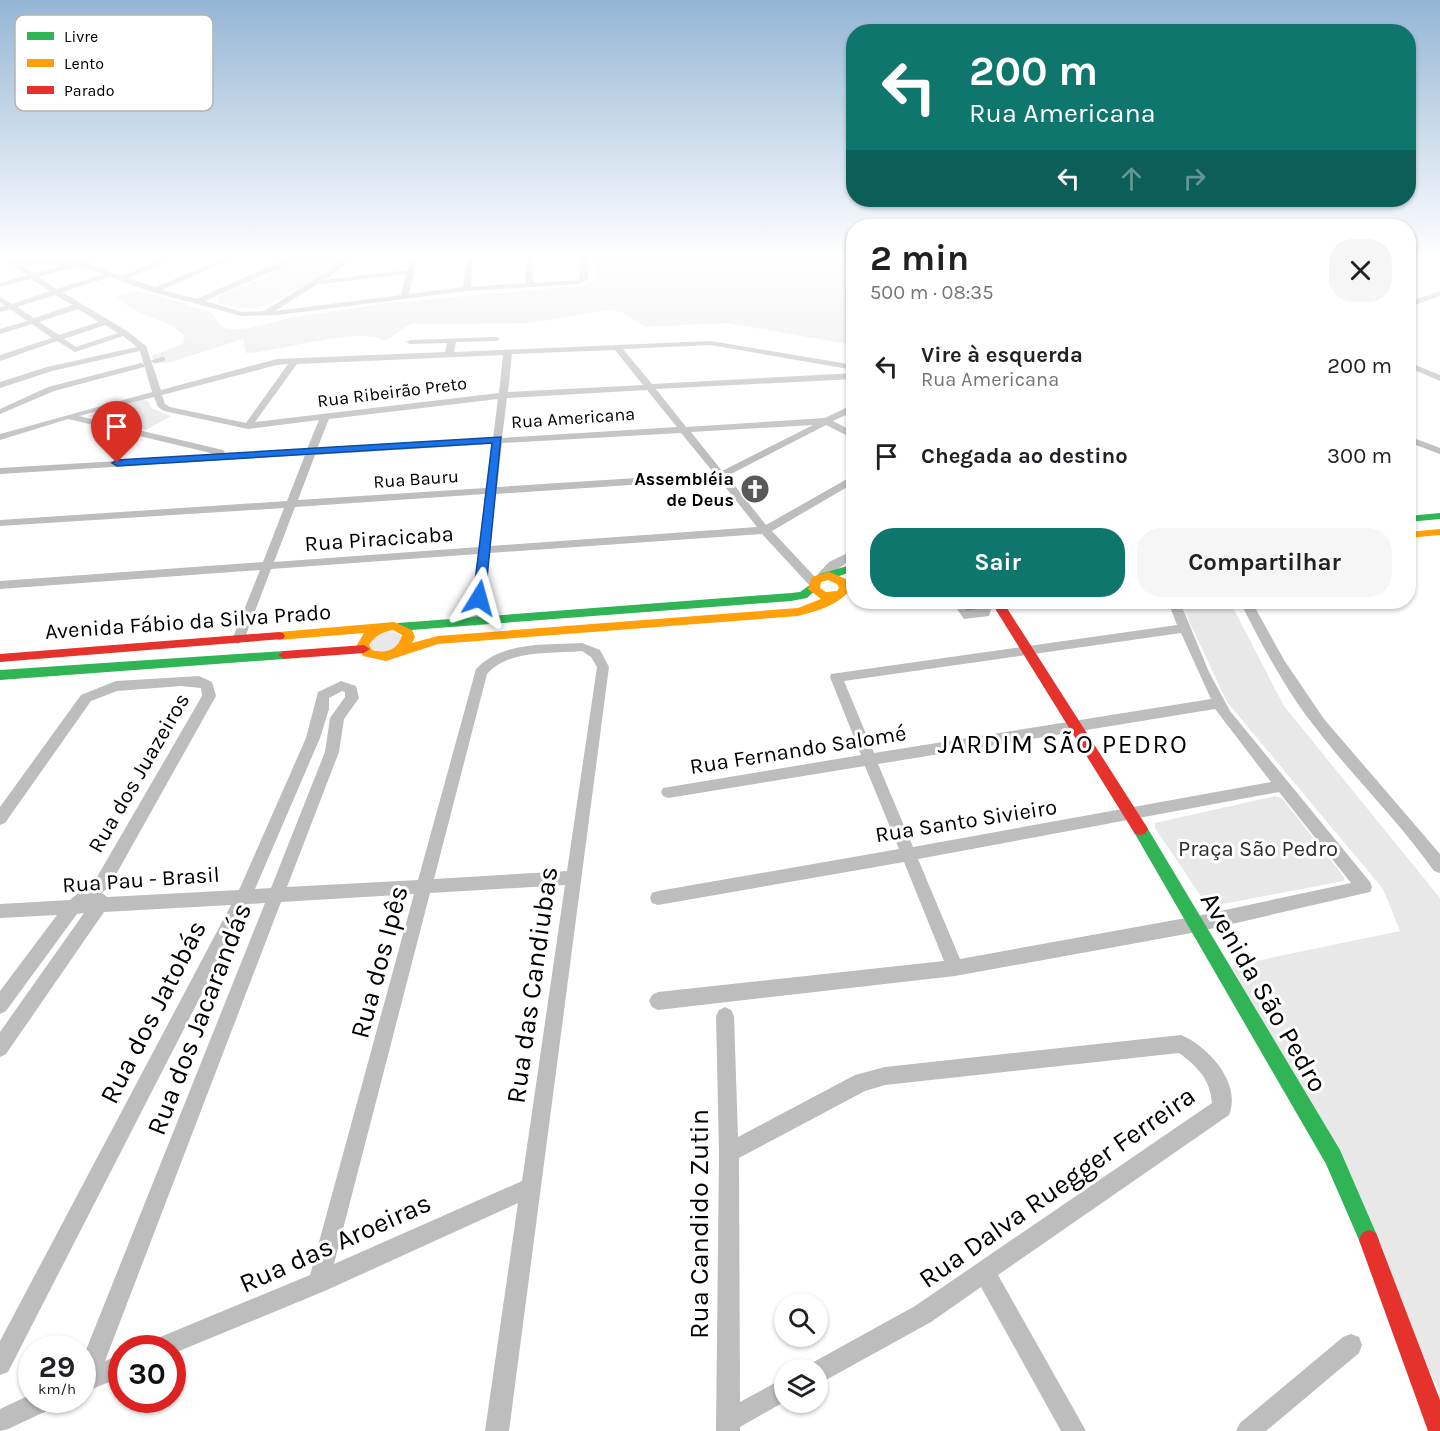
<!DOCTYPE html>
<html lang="pt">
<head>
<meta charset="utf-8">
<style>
  body { margin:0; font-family:Karla,sans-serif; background:#f6f6f6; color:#202124; height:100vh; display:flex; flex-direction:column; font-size:22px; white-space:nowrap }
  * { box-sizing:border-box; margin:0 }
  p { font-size:20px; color:#757577 }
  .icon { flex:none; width:33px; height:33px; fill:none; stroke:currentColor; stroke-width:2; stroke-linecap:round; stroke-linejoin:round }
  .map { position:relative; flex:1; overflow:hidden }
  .panel { position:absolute; left:846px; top:219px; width:570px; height:390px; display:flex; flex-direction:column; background:#fff; border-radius:24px; box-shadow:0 2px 4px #0004 }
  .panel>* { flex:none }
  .guide { position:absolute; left:846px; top:24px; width:570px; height:183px; border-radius:24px; box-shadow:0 2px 4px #0004; background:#0f766e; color:#fff; overflow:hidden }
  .tools { position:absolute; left:774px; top:1293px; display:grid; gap:12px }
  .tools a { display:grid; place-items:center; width:54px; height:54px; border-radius:50%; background:#fff; box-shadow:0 2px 4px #0004; font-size:30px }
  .speed { position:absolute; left:18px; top:1335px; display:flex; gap:12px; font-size:30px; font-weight:700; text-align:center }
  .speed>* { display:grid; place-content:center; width:78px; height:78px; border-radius:50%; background:#fff; box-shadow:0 2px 4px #0004; line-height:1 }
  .speed small { font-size:15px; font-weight:400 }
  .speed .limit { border:9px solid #d22; background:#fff; color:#111 }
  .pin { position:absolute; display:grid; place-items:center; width:51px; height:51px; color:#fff; margin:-62px -26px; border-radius:50% 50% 50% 0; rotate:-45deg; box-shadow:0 0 6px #0007 }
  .pin .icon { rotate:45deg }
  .me { position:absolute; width:66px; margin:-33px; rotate:8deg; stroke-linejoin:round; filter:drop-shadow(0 0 4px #0008) }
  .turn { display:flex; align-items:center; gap:21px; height:126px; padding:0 24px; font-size:27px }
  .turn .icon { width:78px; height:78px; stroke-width:2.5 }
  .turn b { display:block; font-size:42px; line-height:51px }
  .lanes { display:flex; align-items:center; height:57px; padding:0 24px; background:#0003; justify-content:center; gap:30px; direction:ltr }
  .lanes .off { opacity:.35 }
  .round { display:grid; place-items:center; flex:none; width:63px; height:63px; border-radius:24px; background:#f6f6f6 }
  .headline { display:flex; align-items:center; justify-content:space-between; height:102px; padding:0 24px }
  h1 { font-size:36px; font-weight:700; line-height:45px }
  .primary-button { display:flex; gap:12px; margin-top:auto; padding:12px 24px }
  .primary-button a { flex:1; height:69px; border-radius:24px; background:#0f766e; color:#fff; font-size:24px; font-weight:700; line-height:69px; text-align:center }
  .primary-button a+a { background:#f6f6f6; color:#202124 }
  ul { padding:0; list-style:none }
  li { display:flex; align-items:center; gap:18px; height:90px; padding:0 24px }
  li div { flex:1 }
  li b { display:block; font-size:22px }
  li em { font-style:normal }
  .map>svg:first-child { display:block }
  .green { fill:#e8e8e8 }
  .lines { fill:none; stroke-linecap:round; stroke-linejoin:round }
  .canal { fill:#bababa; fill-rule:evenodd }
  .street { fill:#bdbdbd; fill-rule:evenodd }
  .fast { fill:#30b455; fill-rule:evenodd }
  .slow { fill:#ff9f0a; fill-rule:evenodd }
  .jam { fill:#e5322d; fill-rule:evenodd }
  .wall { fill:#bcbcbc }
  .building { fill:#dbdbdb; stroke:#999; stroke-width:1.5 }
  .route { fill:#1a73e8; stroke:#114b97; stroke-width:1.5 }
  .labels { text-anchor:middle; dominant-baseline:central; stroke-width:6; stroke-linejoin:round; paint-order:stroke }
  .far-street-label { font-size:18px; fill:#000; stroke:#fff }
  .far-poi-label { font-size:18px; font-weight:bold; fill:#000; stroke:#fff; text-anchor:end }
  .street-label { font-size:22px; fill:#000; stroke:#fff }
  .park-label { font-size:22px; fill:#2c2c2c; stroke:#fff }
  .quarter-label { font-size:26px; letter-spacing:1.5px; fill:#000; stroke:#fff }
  .near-street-label { font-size:27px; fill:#000; stroke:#fff }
  .key { fill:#fff; stroke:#b2b2b2; stroke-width:1.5 }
  .key-label { font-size:16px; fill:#000 }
</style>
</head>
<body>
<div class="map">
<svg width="1440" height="1431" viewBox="0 0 1440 1431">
  <rect width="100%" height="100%" fill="#fff"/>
  <g class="green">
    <path d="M296,258H347C337,268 274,304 261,307C247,310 233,306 219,303L218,299L222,295L262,278Z"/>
    <path d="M595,258H853V345L727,323L645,327C631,319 626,310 609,310L531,323L411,324L385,341C359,325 280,352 246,353L243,339L171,362L154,364L152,356L183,344L185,336C165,316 135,319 117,296L133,291L148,292L212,313L219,324L227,329H244L295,317L388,303L580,286L592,282L597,276Z"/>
    <path d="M142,400L148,401L151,408L171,416L146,430L87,416Z"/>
    <path d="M1180,602H1230L1284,706L1440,898V1393L1232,966L1400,931L1383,889L1227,702Z"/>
    <path d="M389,631L400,635L402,641L389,652L371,650V640Z"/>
    <path d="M1275,796L1282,798L1344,877V881L1212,906L1204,901L1155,828V823Z"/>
  </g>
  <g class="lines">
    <g class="canal">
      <path d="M162,357H165V361L154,363L150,361Z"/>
      <path d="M141,363L145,365L144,367L54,391L0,414V409L48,387Z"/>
    </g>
    <g class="street">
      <path d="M3,258L13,260L78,261L100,258L85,263L121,276L167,258H175L128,278L155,287L226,258H234L162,290L197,299L276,263L284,258H291L282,267L205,301L242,312L264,311L349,258H356L324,280L408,270L411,258H417L409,294L463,287L467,258H473L471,287L525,283L527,258H533V283L579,280L581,258H587L588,279L581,284L467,291L278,315L242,316L152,292L110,277L62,292L127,331L146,346L161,390L277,359L445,352L447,343L410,344L406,342L410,340L496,337L500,339L496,341L456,342L454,352L711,341L854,365V370L711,345L623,349L652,384L854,373V379L656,389L686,427L825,418L854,404V411L833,421L854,432V439L826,425L727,476L766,525L854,475V483L772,531L815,577L829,562L854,550V558C845,563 825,580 819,581L818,586H810L762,534L489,553L481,622L475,626L469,622L478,554L271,569L244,640L238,644L232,640L260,570L0,589V581L263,562L284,508L0,526V520L287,501L305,455L0,474V468L219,455L68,419L0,440V434L152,392L140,351L52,371L0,388V382L47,367L137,347L123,336L75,352L57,341L0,361V355L52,338L32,324L0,334V329L27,321L10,309L0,312V307L5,306L0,302V297L12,304L50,291L31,279L0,287V283L27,275ZM20,264L64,265L34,273ZM78,266L103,274L57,289L38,277ZM406,274L401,295L275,311L319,283L322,284ZM55,295L73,305L34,318L17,307ZM78,309L99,322L59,335L39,322ZM105,325L118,333L76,347L64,339ZM615,350L643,385L508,392L512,354ZM503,355L499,393L255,422L297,364ZM288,364L246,423L170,407L165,404L162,395L277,365ZM647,390L677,427L502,438L507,398ZM154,397L158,407L164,411L248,429L319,420L307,449L221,455L225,452L223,450L79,416ZM498,399L493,438L317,449L329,419ZM813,425L722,471L691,432ZM681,433L714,473L497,487L502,443ZM492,444L486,488L298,500L315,455ZM719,479L757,527L490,546L496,494ZM485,494L479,547L274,562L295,507Z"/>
      <path d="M1440,291V296L1408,307V302Z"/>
      <path d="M1408,362L1440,375V381L1408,367Z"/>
      <path d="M1408,436L1440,448V454L1408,442Z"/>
      <path d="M1168,602H1180L1209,672L1230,711L1370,882L1372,887L1370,892L1197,932L955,976L658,1010L652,1007L649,1001L652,995L658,992L944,961L904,862L658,905L652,903L650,898L652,893L658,891L899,849L865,766L668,798L663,796L661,792L663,788L861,755L830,677L831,674L1177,625ZM1181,633L1211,699L874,753L844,681ZM1215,709L1271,782L913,847L878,764ZM1279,792L1351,883L1197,916L960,959L918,859Z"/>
      <path d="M1240,602H1252L1284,660L1324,719L1440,854V873L1434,871C1398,820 1353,777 1315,727C1285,689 1262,645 1240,602Z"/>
      <path d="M582,643L600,650L609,667L509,1431H485L518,1203L327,1290L172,1354V1348H150L153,1340L310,1275L414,894L281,902L105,1361L122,1354V1377L82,1393V1360L265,903L248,904L8,1372L0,1375V1341L231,905L104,912L6,1054L0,1057V1032L84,913L77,914L6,1011L0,1014V991L57,915L0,918V904L70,900L97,877L202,696L201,688L181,686L117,691L91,701L5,823L0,825V807L81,695L116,681L199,676L212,682L216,696L109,887L102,893L107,897L239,890L306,738L318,692L341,681L356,686L359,698L344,719L339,752L287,887L418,880L476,669C502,641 547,645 582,643ZM582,651L591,657L597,667L567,871L434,879L487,674C509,649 551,654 582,651ZM342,691L345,692V697L330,718L325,752L271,888L255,889L320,738L329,709V698ZM565,885L522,1181L334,1264L430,893Z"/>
      <path d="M725,1007L731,1010L734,1016L738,1137L855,1075L885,1067L1181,1035C1208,1046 1242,1083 1229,1115L998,1275L1086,1431H1061L981,1287L931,1322L826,1380L818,1383V1370H808L810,1364L915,1306L1212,1103C1210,1079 1198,1067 1179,1053L885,1085L865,1091L739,1158L740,1402L784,1378V1402L740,1427V1431H716L719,1153L716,1016L719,1010Z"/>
      <path d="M1351,1334L1359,1337L1362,1345L1359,1353L1266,1431H1236L1240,1423L1343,1337Z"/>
      <path d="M32,1394V1400H56L53,1408L8,1429L0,1431V1409Z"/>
    </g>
    <g class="fast">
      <path d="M1440,513V519L1408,522V516Z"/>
      <path d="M854,564V571L824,581L818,577L820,574Z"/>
      <path d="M814,582L820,586L807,598L791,601L398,631L392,627L398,623L791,593L800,592Z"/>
      <path d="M284,651L290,655L284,659L0,680V670Z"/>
      <path d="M1140,823L1145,824L1340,1150L1379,1240L1376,1247L1369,1250L1362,1247L1326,1164L1135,834L1132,829L1135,824Z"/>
    </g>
    <g class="slow">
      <path d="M1440,529V535L1408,538V532Z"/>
      <path d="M829,572L846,579L851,588C840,605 817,611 798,616L438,644L386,661L363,656L357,645L364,633L279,640L273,636L279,632L394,622L412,630L415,637L412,643L438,636L798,608L821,599L808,589L812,577ZM828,580L837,584L839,588L837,591L826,592L820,588L821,582ZM393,630L402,635C398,650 386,654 372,650L369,645C375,636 382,632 393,630Z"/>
    </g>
    <g class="jam">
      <path d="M991,602H1003L1145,824L1148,829L1145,834L1140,835L1135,834Z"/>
      <path d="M279,632L283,633L285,636L283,639L0,662V654Z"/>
      <path d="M364,645L370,649L364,653L284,659L278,655L284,651Z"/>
      <path d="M1369,1230L1376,1233L1440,1400V1431H1428L1359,1240L1362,1233Z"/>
    </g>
  </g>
  <path class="wall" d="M952,602H989L992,606L989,616L964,619Z"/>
  <path class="building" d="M961,602H989L992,606L967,610Z"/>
  <linearGradient id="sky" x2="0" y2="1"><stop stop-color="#95b6d6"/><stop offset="0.56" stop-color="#fff"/><stop offset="1" stop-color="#fff" stop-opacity="0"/></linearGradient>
  <rect width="1440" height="458" fill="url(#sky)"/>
  <path class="route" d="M501,437L485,598L479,602L473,598L492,443L117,466L112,463L117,460Z"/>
  <defs>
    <g id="church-disc" transform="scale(1.5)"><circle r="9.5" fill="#595959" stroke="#fff"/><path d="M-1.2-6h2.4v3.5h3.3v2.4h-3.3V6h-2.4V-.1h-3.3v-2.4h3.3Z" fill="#fff"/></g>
  </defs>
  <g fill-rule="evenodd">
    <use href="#church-disc" x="755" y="489"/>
  </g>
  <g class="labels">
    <g class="far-street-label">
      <text transform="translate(392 392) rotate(-7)">Rua Ribeirão Preto</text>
      <text transform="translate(573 418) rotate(-4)">Rua Americana</text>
      <text transform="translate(416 479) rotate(-4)">Rua Bauru</text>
    </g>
    <g class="far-poi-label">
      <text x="734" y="479">Assembléia<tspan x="734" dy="21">de Deus</tspan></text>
    </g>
    <g class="street-label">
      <text transform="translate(379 539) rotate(-4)">Rua Piracicaba</text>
      <text transform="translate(188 622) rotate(-4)">Avenida Fábio da Silva Prado</text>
      <text transform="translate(798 750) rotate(-9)">Rua Fernando Salomé</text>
      <text transform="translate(139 773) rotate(-60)">Rua dos Juazeiros</text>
      <text transform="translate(966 821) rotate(-9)">Rua Santo Sivieiro</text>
      <text transform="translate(141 880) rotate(-4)">Rua Pau - Brasil</text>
    </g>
    <g class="park-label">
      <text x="1258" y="849">Praça São Pedro</text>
    </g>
    <g class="quarter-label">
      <text x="1063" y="744">JARDIM SÃO PEDRO</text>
    </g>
    <g class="near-street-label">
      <text transform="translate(379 962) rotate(-75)">Rua dos Ipês</text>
      <text transform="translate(532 985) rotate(-82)">Rua das Candiubas</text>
      <text transform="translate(1264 992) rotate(60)">Avenida São Pedro</text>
      <text transform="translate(153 1012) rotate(-63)">Rua dos Jatobás</text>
      <text transform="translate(199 1019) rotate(-69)">Rua dos Jacarandás</text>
      <text transform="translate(1057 1187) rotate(-35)">Rua Dalva Ruegger Ferreira</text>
      <text transform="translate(699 1224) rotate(-90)">Rua Candido Zutin</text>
      <text transform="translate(335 1243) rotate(-24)">Rua das Aroeiras</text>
    </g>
  </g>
  <rect x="15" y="15" width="198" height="96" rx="9" class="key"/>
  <rect x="27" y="32" width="27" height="8" fill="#30b455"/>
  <rect x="27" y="59" width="27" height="8" fill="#ff9f0a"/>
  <rect x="27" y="86" width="27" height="8" fill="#e5322d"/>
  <g class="key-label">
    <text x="64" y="42">Livre</text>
    <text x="64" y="69">Lento</text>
    <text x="64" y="96">Parado</text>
  </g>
</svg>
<div class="tools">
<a><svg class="icon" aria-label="search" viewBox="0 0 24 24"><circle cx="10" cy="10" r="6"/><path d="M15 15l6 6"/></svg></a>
<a><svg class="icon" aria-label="layers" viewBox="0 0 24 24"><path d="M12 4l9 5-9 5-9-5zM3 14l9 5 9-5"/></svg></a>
</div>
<div class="speed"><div>29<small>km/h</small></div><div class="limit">30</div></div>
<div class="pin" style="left:117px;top:463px;background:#d93025"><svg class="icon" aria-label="arrive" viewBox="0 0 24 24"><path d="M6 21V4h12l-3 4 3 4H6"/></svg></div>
<svg class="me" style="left:479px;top:598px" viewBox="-20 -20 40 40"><path d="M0-17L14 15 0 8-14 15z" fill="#1a73e8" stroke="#fff" stroke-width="4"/></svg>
<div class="guide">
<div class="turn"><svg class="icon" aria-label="left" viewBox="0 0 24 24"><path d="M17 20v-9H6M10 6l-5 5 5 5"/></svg><div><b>200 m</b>Rua Americana</div></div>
<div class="lanes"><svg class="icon" aria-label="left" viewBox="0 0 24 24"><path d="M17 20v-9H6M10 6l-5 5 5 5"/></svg><svg class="icon off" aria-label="ahead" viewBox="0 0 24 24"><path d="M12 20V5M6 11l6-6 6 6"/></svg><svg class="icon off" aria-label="right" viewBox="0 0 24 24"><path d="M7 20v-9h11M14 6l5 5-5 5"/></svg></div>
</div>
<section class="panel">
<div class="headline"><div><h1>2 min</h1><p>500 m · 08:35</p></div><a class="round"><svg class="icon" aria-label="close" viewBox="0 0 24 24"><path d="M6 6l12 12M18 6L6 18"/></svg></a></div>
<ul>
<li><svg class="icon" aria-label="left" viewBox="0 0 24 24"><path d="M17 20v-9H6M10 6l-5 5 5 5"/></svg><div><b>Vire à esquerda</b><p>Rua Americana</p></div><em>200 m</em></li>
<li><svg class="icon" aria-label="arrive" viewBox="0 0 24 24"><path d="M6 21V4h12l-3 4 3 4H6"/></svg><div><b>Chegada ao destino</b></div><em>300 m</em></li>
</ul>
<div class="primary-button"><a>Sair</a><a>Compartilhar</a></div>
</section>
</div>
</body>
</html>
